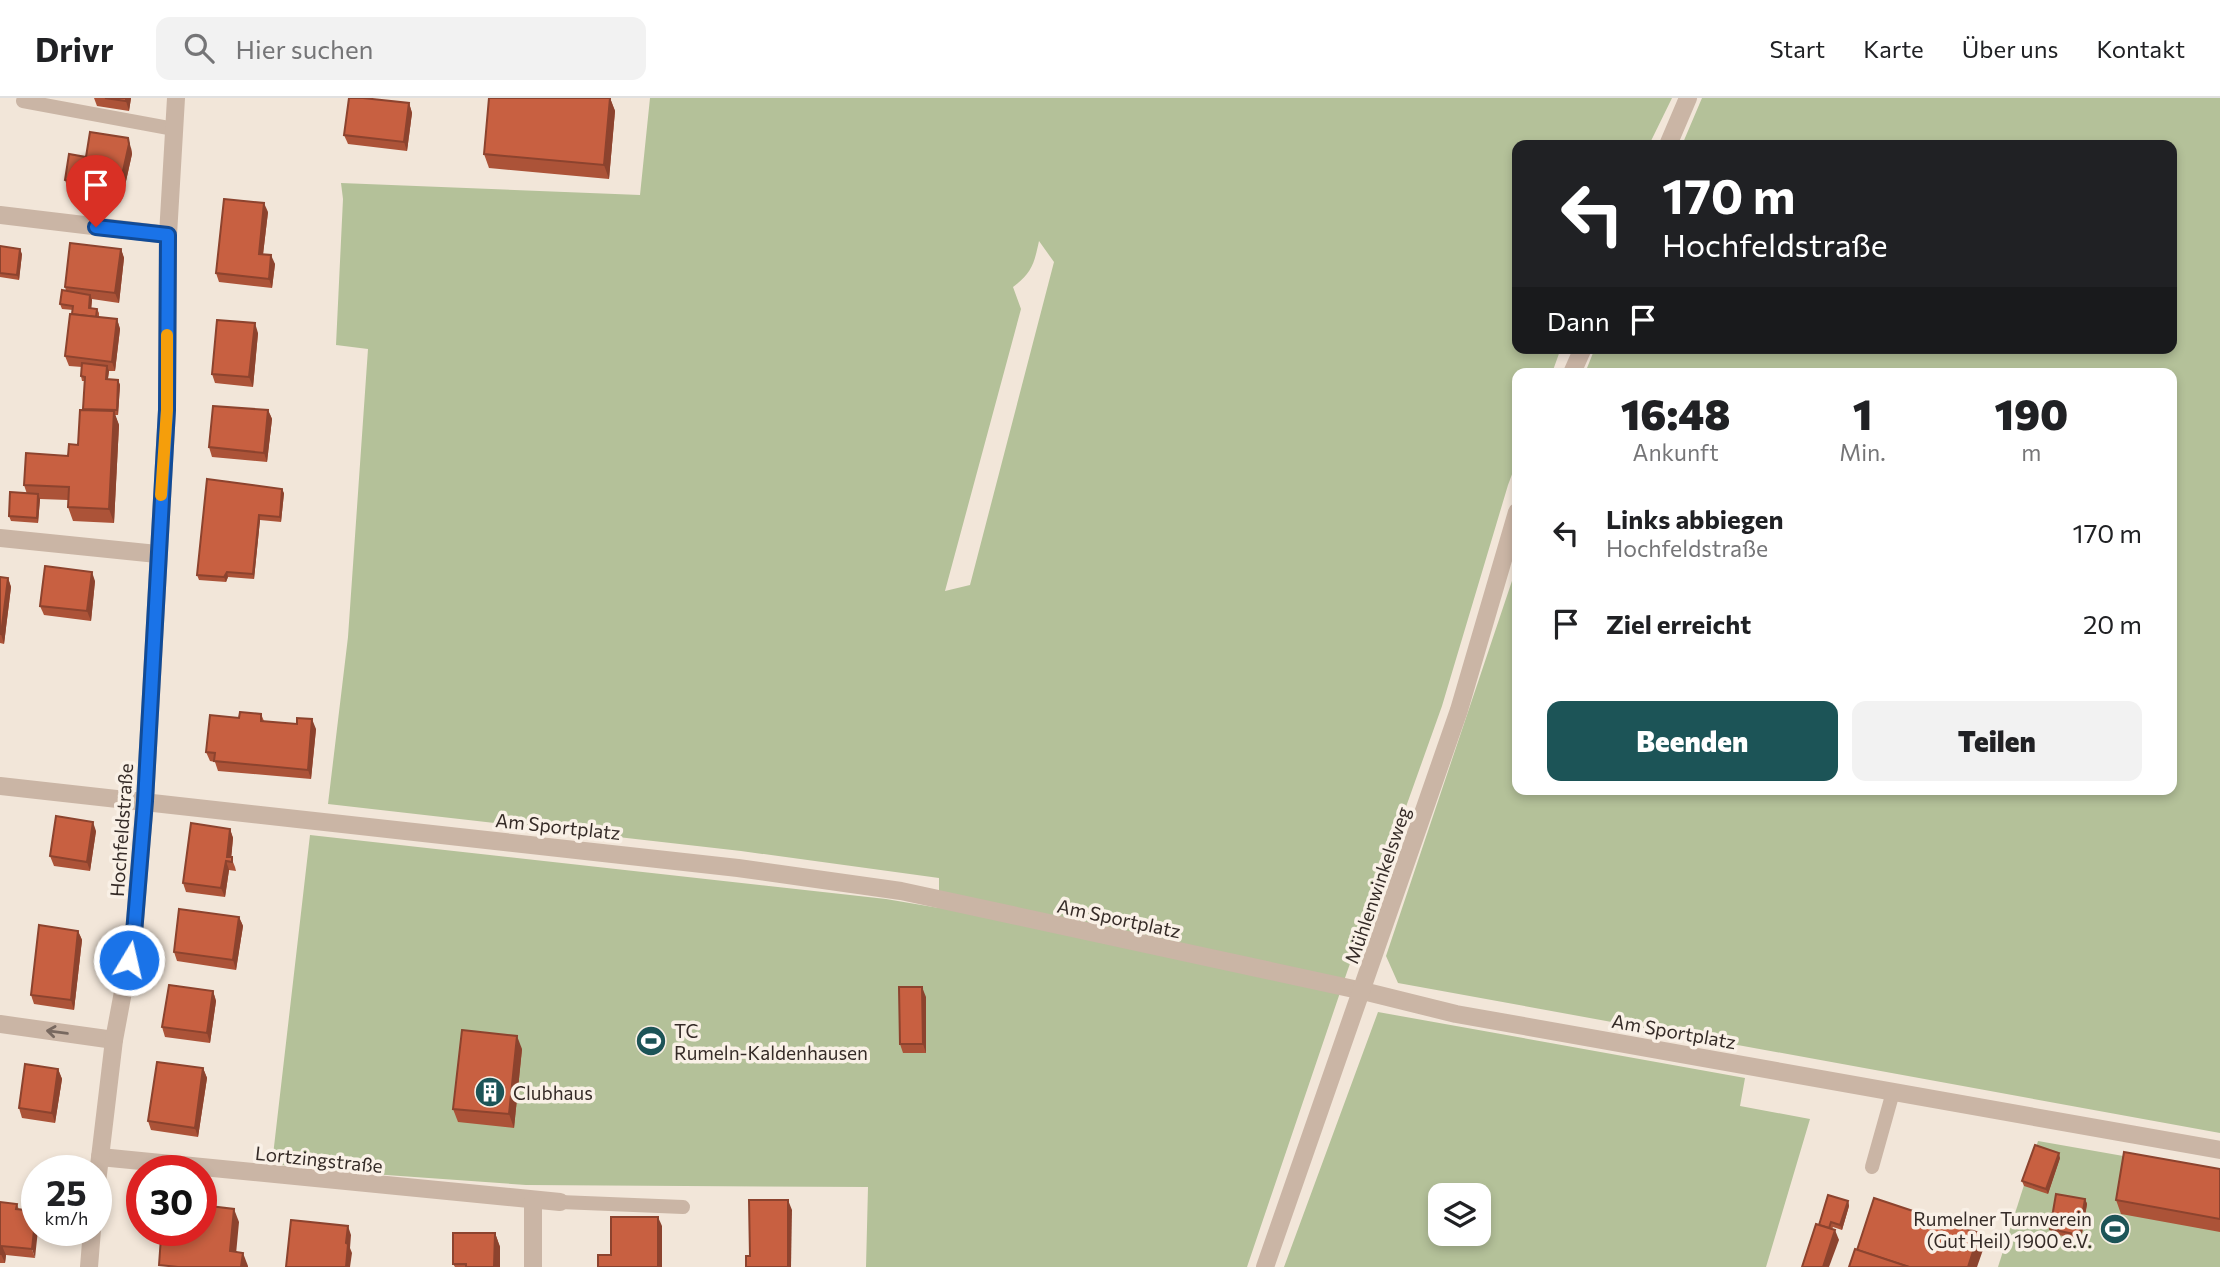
<!DOCTYPE html>
<html lang="de">
<head>
<meta charset="utf-8">
<style>
  body { margin:0; font-family:Commissioner,sans-serif; background:#f2f2f2; color:#202124; height:100vh; display:flex; flex-direction:column; font-size:26px; white-space:nowrap }
  * { box-sizing:border-box; margin:0 }
  p { font-size:23px; color:#757577 }
  .icon { flex:none; width:38px; height:38px; fill:none; stroke:currentColor; stroke-width:2; stroke-linecap:round; stroke-linejoin:round }
  .map { position:relative; flex:1; overflow:hidden }
  .details { position:absolute; left:1512px; top:270px; width:665px; height:427px; display:flex; flex-direction:column; background:#fff; border-radius:14px; box-shadow:0 4px 10px #0003 }
  .details>* { flex:none }
  .guide { position:absolute; left:1512px; top:42px; width:665px; height:214px; border-radius:14px; box-shadow:0 4px 10px #0003; background:#202124; color:#fff; overflow:hidden }
  .tools { position:absolute; left:1428px; top:1085px; display:grid; gap:14px }
  .tools a { display:grid; place-items:center; width:63px; height:63px; border-radius:14px; background:#fff; box-shadow:0 4px 10px #0003; font-size:35px }
  .speed { position:absolute; left:21px; top:1057px; display:flex; gap:14px; font-size:35px; font-weight:700; text-align:center }
  .speed>* { display:grid; place-content:center; width:91px; height:91px; border-radius:50%; background:#fff; box-shadow:0 4px 10px #0003; line-height:1 }
  .speed small { font-size:18px; font-weight:400 }
  .speed .limit { border:10px solid #d22; background:#fff; color:#111 }
  .pin { position:absolute; display:grid; place-items:center; width:60px; height:60px; color:#fff; margin:-72px -30px; border-radius:50% 50% 50% 0; rotate:-45deg; box-shadow:0 0 7px #0007 }
  .pin .icon { rotate:45deg }
  .me { position:absolute; width:77px; margin:-38px; rotate:9deg; stroke-linejoin:round; filter:drop-shadow(0 0 5px #0008) }
  .turn { display:flex; align-items:center; gap:24px; height:147px; padding:0 35px; font-size:32px }
  .turn .icon { width:91px; height:91px; stroke-width:2.5 }
  .turn b { display:block; font-size:49px; line-height:60px }
  .then { display:flex; align-items:center; height:66px; padding:0 35px; background:#0003; gap:14px; font-size:26px }
  .eta { display:flex; justify-content:space-evenly; align-items:center; height:119px; text-align:center }
  .eta b { font-size:42px; font-weight:800; line-height:49px }
  .cta { display:flex; gap:14px; margin-top:auto; padding:14px 35px }
  .cta a { flex:1; height:80px; border-radius:14px; background:#1c5457; color:#fff; font-size:28px; font-weight:800; line-height:80px; text-align:center }
  .cta a+a { background:#f2f2f2; color:#202124 }
  ul { padding:0; list-style:none }
  li { display:flex; align-items:center; gap:21px; height:91px; padding:0 35px }
  li div { flex:1 }
  li b { display:block; font-size:26px }
  li em { font-style:normal }
  header { display:flex; align-items:center; gap:42px; box-sizing:border-box; height:98px; padding:0 35px; background:#fff; border-bottom:2px solid #e0e0e0 }
  header strong { font-size:33px }
  nav { display:flex; gap:38px; margin-inline-start:auto; font-size:24px }
  .search { width:490px; height:63px; background:#f2f2f2; display:flex; align-items:center; gap:18px; box-sizing:border-box; padding:0 24px; border-radius:14px; color:#757577; font-size:26px }
  .map>svg:first-child { display:block }
  .green { fill:#b4c199; fill-rule:evenodd }
  .lines { fill:none; stroke-linecap:round; stroke-linejoin:round }
  .lane { stroke:#cab5a5; stroke-width:14 }
  .street { stroke:#cab5a5; stroke-width:18 }
  .wall { fill:#ac5338 }
  .shaded-wall { fill:#8c432e }
  .building { fill:#c86041; stroke:#8c432e; stroke-width:2 }
  .oneway { stroke:#786960 }
  .route-casing { stroke:#114b97; stroke-width:18 }
  .route { stroke:#1a73e8; stroke-width:12 }
  .slow { stroke:#f59e0b; stroke-width:12 }
  .labels { text-anchor:middle; dominant-baseline:central; stroke-width:7; stroke-linejoin:round; paint-order:stroke }
  .street-label { font-size:19px; fill:#352b27; stroke:#f9f0e6 }
  .poi-label { font-size:19px; fill:#352b27; stroke:#f9f0e6; text-anchor:start }
</style>
</head>
<body>
<header>
<strong>Drivr</strong>
<div class="search"><svg class="icon" aria-label="search" viewBox="0 0 24 24"><circle cx="10" cy="10" r="6"/><path d="M15 15l6 6"/></svg>Hier suchen</div>
<nav><a>Start</a><a>Karte</a><a>Über uns</a><a>Kontakt</a></nav>
</header>
<div class="map">
<svg width="2220" height="1169" viewBox="0 0 2220 1169">
  <rect width="100%" height="100%" fill="#f2e6d9"/>
  <g class="green">
    <path d="M650,0H1672L1649,47H1517V250H1561L1552,275H1517V363L1508,387L1442,608L1347,874L1247,1169H866L868,1089L526,1087L358,1075L272,1066L310,737L886,801L939,810V780L741,753L328,706L348,539L368,251L336,247L343,101L341,85L640,97ZM1039,143L1054,164L970,487L945,493L1021,211L1013,189C1032,175 1034,166 1039,143Z"/>
    <path d="M1702,0H2220V1035L1398,885L1386,858L1517,468V691H2172V275H1585L1595,250H2172V47H1682Z"/>
    <path d="M1378,914L1745,980L1740,1008L1810,1021L1766,1169H1284ZM1440,1097H1479V1136H1440Z"/>
    <path d="M2038,1043L2220,1075V1169H1998Z"/>
  </g>
  <g class="lines">
    <g class="lane">
      <path d="M23,3L174,31"/>
      <path d="M1872,1069L1893,994"/>
      <path d="M560,1104L683,1109"/>
    </g>
    <g class="street">
      <path d="M1668,47L1688,0"/>
      <path d="M0,117L168,137"/>
      <path d="M1572,275L1583,250"/>
      <path d="M0,440L157,456"/>
      <path d="M0,688L738,770L901,793L1363,893L1456,916L2220,1052"/>
      <path d="M0,926L114,942"/>
      <path d="M100,1059L560,1104"/>
      <path d="M96,1093L114,942L134,835L145,703L167,312L168,137L176,0"/>
      <path d="M89,1169L92,1132"/>
      <path d="M533,1169V1102"/>
      <path d="M1265,1169L1459,612L1517,414"/>
    </g>
  </g>
  <g class="wall">
    <path d="M94,0H131L129,13L97,8Z"/>
    <path d="M610,0L615,13L609,81L489,70L484,56Z"/>
    <path d="M409,5L412,15L407,53L348,46L344,37Z"/>
    <path d="M131,50L132,56L122,101L68,91L65,82L86,59Z"/>
    <path d="M268,114L263,156L275,166L272,190L219,184L216,175Z"/>
    <path d="M0,148L22,156L19,182L0,179Z"/>
    <path d="M121,151L124,160L119,205L92,201L91,210L97,211L99,215V219L117,221L120,231L115,273H109L108,281L118,282L120,287L118,317H115L119,327L114,425L73,423L68,409V402L40,401L38,425L11,423L9,418L27,396L24,387L68,358L78,347L84,312V283H82L81,278L82,269L69,268L65,258L73,212L62,211L60,206L66,193L65,189Z"/>
    <path d="M258,235L253,289L215,285L212,276Z"/>
    <path d="M268,312L272,321L267,364L212,359L209,349Z"/>
    <path d="M207,381L284,395L281,424L260,422L254,481L228,479L226,484L199,482L197,477Z"/>
    <path d="M0,479L8,480L11,489L4,546L0,545Z"/>
    <path d="M95,483L91,523L44,517L40,508Z"/>
    <path d="M261,616L264,623L316,631L311,681L218,673L215,664L210,663L206,654L239,620Z"/>
    <path d="M230,731L233,740L231,759L235,769L236,773L229,772L225,799L186,794L183,785Z"/>
    <path d="M96,733L90,773L54,768L50,758Z"/>
    <path d="M239,819L243,828L236,872L177,863L174,854Z"/>
    <path d="M78,833L82,842L74,912L34,906L31,897Z"/>
    <path d="M213,893L216,903L210,945L165,939L162,929Z"/>
    <path d="M926,899V955H903L900,946Z"/>
    <path d="M522,951L514,1030L458,1024L453,1011Z"/>
    <path d="M203,970L207,980L198,1039L151,1032L148,1023Z"/>
    <path d="M58,971L62,981L55,1025L22,1020L19,1010Z"/>
    <path d="M2060,1060L2048,1096L2024,1088L2022,1083Z"/>
    <path d="M2220,1071V1134L2121,1116L2116,1102Z"/>
    <path d="M2085,1101L2087,1106L2081,1141L2052,1136L2050,1131Z"/>
    <path d="M1848,1103L1849,1108L1842,1132L1833,1129L1832,1131L1839,1142L1819,1127Z"/>
    <path d="M0,1104L17,1106L35,1160L6,1157L5,1165H0Z"/>
    <path d="M495,1135L500,1149V1169H455L453,1166Z"/>
  </g>
  <g class="shaded-wall">
    <path d="M126,0H131L129,13L126,3Z"/>
    <path d="M610,0L615,13L609,81L604,67Z"/>
    <path d="M409,5L412,15L407,53L404,44Z"/>
    <path d="M128,40L131,50L132,56L122,101L119,91Z"/>
    <path d="M264,105L268,114L262,165L259,156Z"/>
    <path d="M20,151L22,156L19,182L17,177Z"/>
    <path d="M121,151L124,160L119,205L115,195Z"/>
    <path d="M271,157L275,166L272,190L269,181Z"/>
    <path d="M90,197L92,202L91,214L89,210Z"/>
    <path d="M117,221L120,231L115,273L112,264Z"/>
    <path d="M255,225L258,235L253,289L249,279Z"/>
    <path d="M107,268L109,273L107,286L106,281Z"/>
    <path d="M118,282L120,287L118,317L117,312Z"/>
    <path d="M268,312L272,321L267,364L264,355Z"/>
    <path d="M114,313L119,327L114,425L109,411Z"/>
    <path d="M282,391L284,395L281,424L280,419Z"/>
    <path d="M38,396L40,401L38,425L37,420Z"/>
    <path d="M259,417L260,422L254,481L253,476Z"/>
    <path d="M92,474L95,483L91,523L87,513Z"/>
    <path d="M227,474L228,479L226,484L224,479Z"/>
    <path d="M8,480L11,489L4,546L1,536Z"/>
    <path d="M312,621L316,631L311,681L308,672Z"/>
    <path d="M93,724L96,733L90,773L87,764Z"/>
    <path d="M230,731L233,740L231,763L227,759Z"/>
    <path d="M226,763L229,772L225,799L221,790Z"/>
    <path d="M239,819L243,828L236,872L233,862Z"/>
    <path d="M78,833L82,842L74,912L71,902Z"/>
    <path d="M922,889L926,899V955L923,946Z"/>
    <path d="M213,893L216,903L210,945L207,935Z"/>
    <path d="M517,938L522,951L514,1030L509,1016Z"/>
    <path d="M203,970L207,980L198,1039L195,1030Z"/>
    <path d="M58,971L62,981L55,1025L52,1015Z"/>
    <path d="M2059,1055L2060,1060L2048,1096L2046,1091Z"/>
    <path d="M2085,1101L2087,1106L2081,1141L2079,1137Z"/>
    <path d="M788,1102L792,1112L791,1169H788Z"/>
    <path d="M1848,1103L1849,1108L1842,1132L1840,1127Z"/>
    <path d="M234,1111L239,1124L235,1167L230,1153Z"/>
    <path d="M36,1113L37,1132H38L35,1160L32,1151Z"/>
    <path d="M658,1119L662,1128V1169H658Z"/>
    <path d="M348,1128L351,1137L350,1150L352,1155L350,1169H346V1145Z"/>
    <path d="M1835,1132L1839,1142L1829,1169H1823Z"/>
    <path d="M495,1135L500,1149V1169H494Z"/>
    <path d="M1979,1135L1984,1149L1977,1169H1968Z"/>
    <path d="M2,1148L6,1157L5,1165L1,1156Z"/>
    <path d="M243,1155L248,1168V1169H241Z"/>
  </g>
  <g class="building">
    <path d="M105,0H126V3Z"/>
    <path d="M349,0H363L409,5L404,44L344,37Z"/>
    <path d="M489,0H610L604,67L484,56Z"/>
    <path d="M90,34L128,40L129,46L119,91L65,82L69,56L86,59Z"/>
    <path d="M224,101L264,105L259,156L271,157L269,181L216,175Z"/>
    <path d="M70,145L121,151L115,195L65,189Z"/>
    <path d="M0,148L20,151L17,177L0,175Z"/>
    <path d="M62,192L90,197L89,210L97,211L96,219L72,216L73,208L60,206Z"/>
    <path d="M70,216L117,221L112,264L65,258Z"/>
    <path d="M217,222L255,225L249,279L212,276Z"/>
    <path d="M82,265L107,268L106,281L118,282L117,312L83,311L85,279L81,278Z"/>
    <path d="M213,308L268,312L264,355L209,349Z"/>
    <path d="M80,312L114,313L109,411L68,409L69,389L24,387L26,355L68,358L69,346L78,347Z"/>
    <path d="M207,381L282,391L280,419L259,417L253,476L227,474L224,479L197,477Z"/>
    <path d="M10,394L38,396L37,420L9,418Z"/>
    <path d="M45,468L92,474L87,513L40,508Z"/>
    <path d="M0,479L8,480L1,536H0Z"/>
    <path d="M240,614L261,616V623L297,626V620L312,621L308,672L214,663L215,655L206,654L210,617L239,620Z"/>
    <path d="M56,718L93,724L87,764L50,758Z"/>
    <path d="M191,725L230,731L227,759H232V764L226,763L221,790L183,785Z"/>
    <path d="M179,811L239,819L233,862L174,854Z"/>
    <path d="M39,827L78,833L71,902L31,897Z"/>
    <path d="M169,887L213,893L207,935L162,929Z"/>
    <path d="M899,889H922L923,946H900Z"/>
    <path d="M462,932L517,938L509,1016L453,1011Z"/>
    <path d="M157,964L203,970L195,1030L148,1023Z"/>
    <path d="M25,966L58,971L52,1015L19,1010Z"/>
    <path d="M2035,1047L2059,1055L2046,1091L2022,1083Z"/>
    <path d="M2124,1054L2220,1071V1121L2116,1102Z"/>
    <path d="M2056,1096L2085,1101L2079,1137L2050,1131Z"/>
    <path d="M1828,1097L1848,1103L1840,1127L1831,1124L1829,1130L1819,1127Z"/>
    <path d="M1874,1100L1979,1135L1968,1169H1909L1857,1152Z"/>
    <path d="M749,1102H788V1169H746V1158H750Z"/>
    <path d="M0,1104L17,1106L16,1111L36,1113L32,1151L2,1148L1,1156H0Z"/>
    <path d="M201,1107L234,1111L230,1153L243,1155L241,1169H178L159,1167L161,1139L181,1141L182,1132H201Z"/>
    <path d="M611,1119H658V1169H598V1157H611Z"/>
    <path d="M291,1122L348,1128L346,1145L348,1146L346,1169H286Z"/>
    <path d="M1816,1126L1835,1132L1823,1169H1802Z"/>
    <path d="M453,1135H495L494,1169H466V1166H453Z"/>
    <path d="M1855,1151L1909,1169H1849Z"/>
  </g>
  <defs><path id="oneway-shaft" d="M-6 0H5M1.5-3L5.5 0L1.5 3" fill="none" stroke-width="1.6" stroke-linecap="round" stroke-linejoin="round" transform="scale(1.75)"/></defs>
  <use class="oneway" href="#oneway-shaft" transform="translate(57 934) rotate(-172)"/>
  <g class="lines">
    <g class="route-casing">
      <path id="route" d="M96,129L168,137L167,312L145,703L134,835L129,862"/>
    </g>
    <use href="#route" class="route"/>
    <path class="slow" d="M161,397L167,312V237"/>
  </g>
  <defs>
    <g id="stadium-disc" transform="scale(1.575)"><circle r="9.5" fill="#1c5457" stroke="#f9f0e6"/><path d="M0-5a6.5 5 0 1 0 0 10a6.5 5 0 1 0 0-10ZM-3.5-1.8h7v3.6h-7Z" fill="#fff"/></g>
    <g id="building-disc" transform="scale(1.575)"><circle r="9.5" fill="#1c5457" stroke="#f9f0e6"/><path d="M-4-6H4V6H1V3H-1V6H-4ZM-2.5-4.3h1.7v1.8h-1.7ZM.8-4.3h1.7v1.8H.8ZM-2.5-1h1.7V.8h-1.7ZM.8-1h1.7V.8H.8Z" fill="#fff"/></g>
  </defs>
  <g fill-rule="evenodd">
    <use href="#stadium-disc" x="651" y="943"/>
    <use href="#building-disc" x="490" y="994"/>
    <use href="#stadium-disc" x="2115" y="1131"/>
  </g>
  <g class="labels">
    <g class="street-label">
      <text transform="translate(558 728) rotate(6)">Am Sportplatz</text>
      <text transform="translate(121 732) rotate(-86)">Hochfeldstraße</text>
      <text transform="translate(1377 787) rotate(-71)">Mühlenwinkelsweg</text>
      <text transform="translate(1119 820) rotate(12)">Am Sportplatz</text>
      <text transform="translate(1674 933) rotate(10)">Am Sportplatz</text>
      <text transform="translate(319 1061) rotate(6)">Lortzingstraße</text>
    </g>
    <g class="poi-label">
      <text x="674" y="932">TC<tspan x="674" dy="22">Rumeln-Kaldenhausen</tspan></text>
      <text x="513" y="994">Clubhaus</text>
      <text x="2092" y="1120" text-anchor="end">Rumelner Turnverein<tspan x="2092" dy="22">(Gut Heil) 1900 e.V.</tspan></text>
    </g>
  </g>
</svg>
<div class="tools">
<a><svg class="icon" aria-label="layers" viewBox="0 0 24 24"><path d="M12 4l9 5-9 5-9-5zM3 14l9 5 9-5"/></svg></a>
</div>
<div class="speed"><div>25<small>km/h</small></div><div class="limit">30</div></div>
<div class="pin" style="left:96px;top:129px;background:#d93025"><svg class="icon" aria-label="arrive" viewBox="0 0 24 24"><path d="M6 21V4h12l-3 4 3 4H6"/></svg></div>
<svg class="me" style="left:129px;top:862px" viewBox="-20 -20 40 40"><circle r="17" fill="#1a73e8" stroke="#fff" stroke-width="3"/><path d="M0-11L8 9 0 5-8 9z" fill="#fff"/></svg>
<div class="guide">
<div class="turn"><svg class="icon" aria-label="left" viewBox="0 0 24 24"><path d="M17 20v-9H6M10 6l-5 5 5 5"/></svg><div><b>170 m</b>Hochfeldstraße</div></div>
<div class="then">Dann<svg class="icon" aria-label="arrive" viewBox="0 0 24 24"><path d="M6 21V4h12l-3 4 3 4H6"/></svg></div>
</div>
<section class="details">
<div class="eta">
<div><b>16:48</b><p>Ankunft</p></div>
<div><b>1</b><p>Min.</p></div>
<div><b>190</b><p>m</p></div>
</div>
<ul>
<li><svg class="icon" aria-label="left" viewBox="0 0 24 24"><path d="M17 20v-9H6M10 6l-5 5 5 5"/></svg><div><b>Links abbiegen</b><p>Hochfeldstraße</p></div><em>170 m</em></li>
<li><svg class="icon" aria-label="arrive" viewBox="0 0 24 24"><path d="M6 21V4h12l-3 4 3 4H6"/></svg><div><b>Ziel erreicht</b></div><em>20 m</em></li>
</ul>
<div class="cta"><a>Beenden</a><a>Teilen</a></div>
</section>
</div>
</body>
</html>
